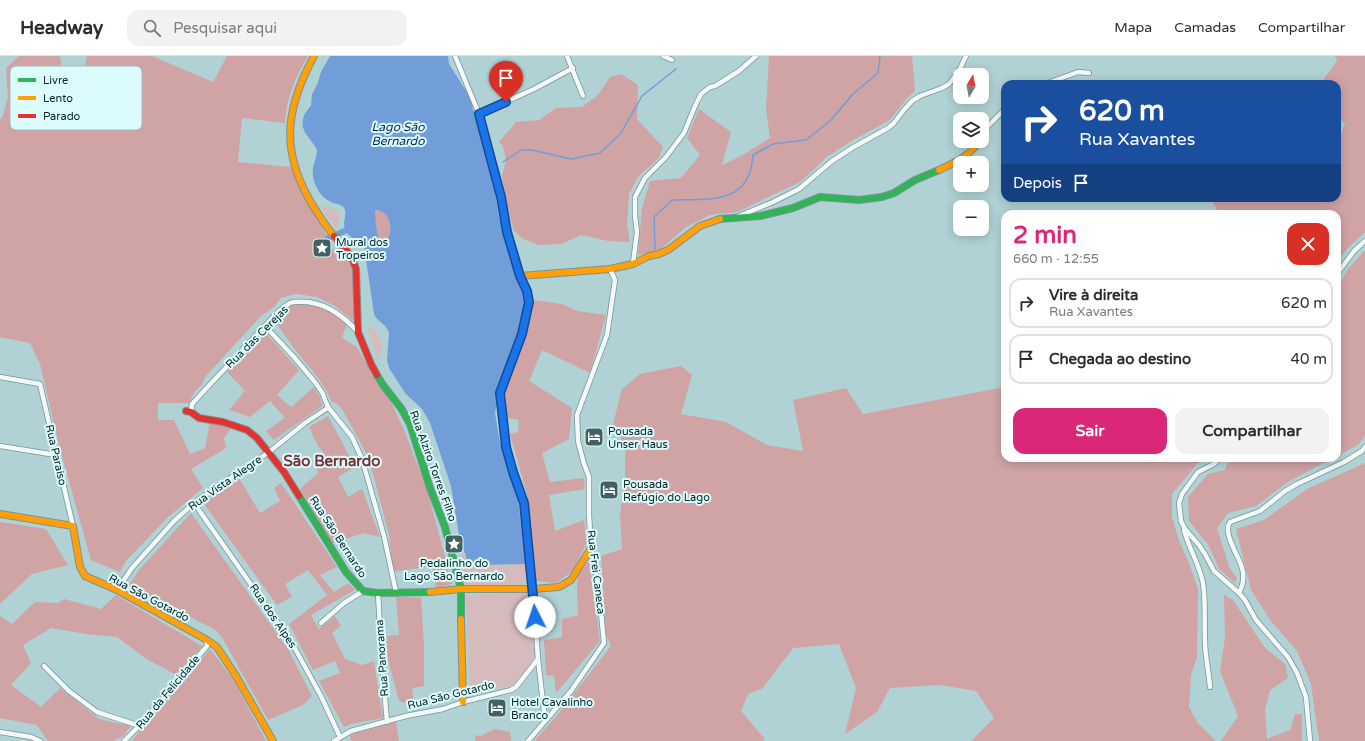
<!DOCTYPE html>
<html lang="pt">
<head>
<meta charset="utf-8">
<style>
  body { margin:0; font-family:"Varela Round",sans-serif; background:#f2f2f3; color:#2b2b33; height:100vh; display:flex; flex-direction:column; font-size:15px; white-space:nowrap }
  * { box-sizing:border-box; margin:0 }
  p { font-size:13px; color:#7c7c81 }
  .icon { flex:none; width:22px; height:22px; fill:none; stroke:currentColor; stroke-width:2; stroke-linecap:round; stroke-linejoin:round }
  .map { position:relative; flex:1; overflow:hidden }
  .details { position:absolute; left:1001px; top:154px; width:340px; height:252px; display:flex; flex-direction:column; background:#fff; border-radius:12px; box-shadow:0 2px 10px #0003 }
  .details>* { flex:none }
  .top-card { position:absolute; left:1001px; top:24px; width:340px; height:122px; border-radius:12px; box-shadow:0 2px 10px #0003; background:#1a4fa0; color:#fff; overflow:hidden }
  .needle { width:26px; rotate:10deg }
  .fabs { position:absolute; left:953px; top:12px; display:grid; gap:8px }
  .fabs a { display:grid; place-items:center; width:36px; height:36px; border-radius:8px; background:#fff; box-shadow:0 2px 10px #0003; font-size:20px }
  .pin { position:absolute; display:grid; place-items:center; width:34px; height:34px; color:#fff; margin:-41px -17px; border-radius:50% 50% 50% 0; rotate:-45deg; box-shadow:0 0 4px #0007 }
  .pin .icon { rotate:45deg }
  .me { position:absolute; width:44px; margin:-22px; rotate:356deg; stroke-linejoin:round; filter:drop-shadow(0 0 3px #0008) }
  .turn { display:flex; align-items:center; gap:14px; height:84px; padding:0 12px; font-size:18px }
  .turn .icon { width:52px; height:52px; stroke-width:2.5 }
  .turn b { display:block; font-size:28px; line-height:34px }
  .then { display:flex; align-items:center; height:38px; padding:0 12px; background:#0003; gap:8px; font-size:15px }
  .round { display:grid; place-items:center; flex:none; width:42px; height:42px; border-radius:12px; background:#f2f2f3 }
  .summary { display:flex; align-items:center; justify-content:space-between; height:68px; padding:0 12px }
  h1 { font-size:24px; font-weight:700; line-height:30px; color:#db2777 }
  .primary-button { display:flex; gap:8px; margin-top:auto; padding:8px 12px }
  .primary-button a { flex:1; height:46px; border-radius:12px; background:#db2777; color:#fff; font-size:16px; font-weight:700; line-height:46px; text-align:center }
  .primary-button a+a { background:#f2f2f3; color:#2b2b33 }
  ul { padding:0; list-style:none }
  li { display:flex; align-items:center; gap:12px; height:50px; margin:0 8px 6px; padding:0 4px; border:2px solid #e1e1e2; border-radius:12px }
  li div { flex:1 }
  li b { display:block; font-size:15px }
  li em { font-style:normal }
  header { display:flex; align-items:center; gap:24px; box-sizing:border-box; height:56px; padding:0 20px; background:#fff; border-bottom:1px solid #e1e1e2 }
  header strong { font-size:19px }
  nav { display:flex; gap:22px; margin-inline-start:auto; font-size:14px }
  .search { width:280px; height:36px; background:#f2f2f3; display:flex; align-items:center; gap:10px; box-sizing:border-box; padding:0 14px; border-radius:12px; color:#7c7c81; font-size:15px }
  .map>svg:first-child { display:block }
  .green { fill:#d6bbbc }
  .forest { fill:#d0a3a5 }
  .water { fill:#719ed8; fill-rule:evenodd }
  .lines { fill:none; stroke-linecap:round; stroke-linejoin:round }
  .stream { stroke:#719ed8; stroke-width:1.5 }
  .canal { stroke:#719ed8; stroke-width:6 }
  .street-casing { stroke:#789495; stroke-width:6 }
  .fast-casing { stroke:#789495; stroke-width:8 }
  .slow-casing { stroke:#789495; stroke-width:8 }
  .jam-casing { stroke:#789495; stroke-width:8 }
  .street { stroke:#f3f8f9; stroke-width:4.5 }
  .fast { stroke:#30b455; stroke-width:6 }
  .slow { stroke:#ff9f0a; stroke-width:6 }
  .jam { stroke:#e5322d; stroke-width:6 }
  .route-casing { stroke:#114b97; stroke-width:10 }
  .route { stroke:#1a73e8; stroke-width:7 }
  .labels { text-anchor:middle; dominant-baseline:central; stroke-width:4; stroke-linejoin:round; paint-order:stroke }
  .poi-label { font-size:11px; fill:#092324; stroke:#dcfbfc; text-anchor:start }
  .street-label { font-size:11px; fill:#092324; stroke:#dcfbfc }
  .water-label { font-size:12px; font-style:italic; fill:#08275a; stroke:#dcfbfc }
  .district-label { font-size:15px; font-weight:bold; fill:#793134; stroke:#dcfbfc }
  .key { fill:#dcfbfc; stroke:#9dbabb; stroke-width:1 }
  .key-label { font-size:11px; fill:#092324 }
</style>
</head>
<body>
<header>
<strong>Headway</strong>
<div class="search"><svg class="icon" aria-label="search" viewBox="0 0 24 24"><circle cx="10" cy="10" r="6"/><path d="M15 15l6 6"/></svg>Pesquisar aqui</div>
<nav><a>Mapa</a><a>Camadas</a><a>Compartilhar</a></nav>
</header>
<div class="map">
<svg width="1365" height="685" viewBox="0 0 1365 685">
  <rect width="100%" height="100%" fill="#b0d2d4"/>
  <g class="green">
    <path d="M320,150L329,151L339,157V166L336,174Z"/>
    <path d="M368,271L373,272L383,286L378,304L367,273Z"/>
    <path d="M467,498L474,508L508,509L520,507H528L530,524L521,528L469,530L465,527L461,500Z"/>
    <path d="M528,537L535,595C533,607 524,622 513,628C505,633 480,636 470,638L466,539Z"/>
  </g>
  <g class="forest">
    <path d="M19,0H60L63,21L84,17L87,0H152L213,26L227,0H308C295,21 286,43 285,67L242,62L238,106L291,111L328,182L322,188L335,194L340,191C359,209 355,241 353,265L335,250L317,241L296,238L281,242L273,252L261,260L206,320L201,330L195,335L189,347H158V364H174L190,398L205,392L210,366L231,372L224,382L226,392L191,413L203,432L168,461L126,505L120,516L91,504L60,393L40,308L30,287L0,281V63H2L8,41L6,12Z"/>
    <path d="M769,0H912L915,35L907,42L890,64L853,84L828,100L800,126L737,156L710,159L686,171L662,192L656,195L638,199L642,152L650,125L681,122L700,99L687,82L699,53L731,76L722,109L743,99L770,82L766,52Z"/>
    <path d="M1335,0H1365V176L1347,193L1337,206V158H1216L1217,154L1210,142H1337V89L1345,68L1337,60V28H1320L1337,5Z"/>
    <path d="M621,18L638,29L637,63L663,91L658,103L638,121L629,138L627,169L630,186L608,185L581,179L562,188L539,189L523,183L514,175L505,142L502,120L506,104L503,90L499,86L516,66L539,64L556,52L582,51L598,39L610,21Z"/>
    <path d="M375,154C390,153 394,173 389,183C388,185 386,186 384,188L379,186L376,169Z"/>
    <path d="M1365,194V380L1358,389L1337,400V233L1348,213Z"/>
    <path d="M533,244L562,248L577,255L606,259L590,317L542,294L529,325L572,352L569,383L542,397L550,426L584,422L585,433L549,439L555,475L584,464L587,486L573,515L556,527L535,525L528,442L510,378L518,376L519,364L508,362C504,350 507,342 504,330L526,278Z"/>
    <path d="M301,248C322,250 331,256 347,267L342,282L357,291L373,320L390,344L404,374L427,433L452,528L436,532L432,510L393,516L389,479L369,402L342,353L337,348L332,346C324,327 311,313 298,297C289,286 282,275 274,264L290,249Z"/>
    <path d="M265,276L299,314L277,339L291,351L314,331L320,341L322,350L274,384L266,375L285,362L270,345L250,361L229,354L245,335L227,316Z"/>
    <path d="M681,310L692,319L681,358L726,366L767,389L803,395L793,344L846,332L863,358L1005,331V402H1209L1197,408L1172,438V461L1179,485L1189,507L1198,533L1197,601L1191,619L1189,651L1197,666L1216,685H971L994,662L976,635L940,629L890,632L877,656L845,678L856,632L839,588L793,592L762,633L749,637L746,643L741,655L764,682V685H534L555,662L611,590L606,578L601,500L622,493L620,459L625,423V390L613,368L622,333L640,318Z"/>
    <path d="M328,360L355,411L338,421L348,441L362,433L380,481L364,477L332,487L300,433L318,417L316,409L324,397L318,390L309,371Z"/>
    <path d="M1229,402H1333L1288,426L1256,450L1228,457L1217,472L1230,513L1237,522L1235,527L1219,513L1209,490L1189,465L1188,441L1208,418L1225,414Z"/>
    <path d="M1365,407V685H1319L1311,628L1297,595L1271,565L1251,534L1236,473L1264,464L1307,433Z"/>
    <path d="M239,422L260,457L280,445L274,432L281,427L337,511L320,519L334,536L349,527L355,534L311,559L319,573L335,560L341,570L332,577L345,603L362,609L374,605L383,662L351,668L344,671L319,625L340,617L335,605L313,614L289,568L327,539L308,514L285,528L292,541L277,549L204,448Z"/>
    <path d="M191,457L288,593L312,640L303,649L268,664L223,583L216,574L128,530L140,513Z"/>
    <path d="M0,466L46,473L68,509L32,518L0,548Z"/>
    <path d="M589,505L600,585L556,637L554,620L546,619L544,584L562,581V563L578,559L577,533L578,518Z"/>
    <path d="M116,539L202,590L176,619L145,602L117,581L86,578L51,572L23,589L31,607L11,629L41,651L60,632L99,663L131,670L123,680L113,685H48L37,669L0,662V560L12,568L35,546L58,547L64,543L101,553Z"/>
    <path d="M1224,539L1233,544L1265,592L1285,608L1288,622L1270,634L1265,654L1267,683L1290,674L1295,658H1302V685H1221L1238,660L1220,615L1225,582Z"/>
    <path d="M396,541L421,542L424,590V630L412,632L414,650L399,645L388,604L386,580L399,579Z"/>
    <path d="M210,593L233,623L266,685H132L141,673L146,670Z"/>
    <path d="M396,666L399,685H351L349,679Z"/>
    <path d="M494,673L510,676L511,685H475L476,679L481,680Z"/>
  </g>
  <path class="water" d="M330,0H448L449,8L470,41L473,54L480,69L491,109L498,156L505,186L511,202L521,217L527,245L525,263L506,321L502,338L497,347L495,357L500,387L518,444L523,486L528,502L525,508L482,509L469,507L467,504L459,479L451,430L430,367L422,353L405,337L389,312L387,304L389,276L385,270L376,262L374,258L364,190C357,182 346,183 344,168C344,163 347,157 344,152C342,148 335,148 331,146C319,141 311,125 313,112C314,106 317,101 317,94C312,82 298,76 304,60C305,56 309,53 311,49L312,38L317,29L321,16ZM375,154C389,153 394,172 388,183C387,185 385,186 384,188L379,186L376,169Z"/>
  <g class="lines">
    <g class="stream">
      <path d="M503,106L521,94H532L571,103L600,97L621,77L642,40L676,13"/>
      <path d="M655,194L654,161L672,144C710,143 750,149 753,99L773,88L806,84L830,65L853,38L878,17L880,0"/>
    </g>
    <path class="canal" d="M328,182L347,174"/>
    <g class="street-casing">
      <g id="street">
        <path d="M455,0L479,58L501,141L507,176L520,220L527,235L529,246L522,277L500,337L506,391L513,416L524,447L527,467L533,533L538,603L545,664"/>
        <path d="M567,0L583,40"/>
        <path d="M663,0L672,4"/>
        <path d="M1045,28L1078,16L1089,17"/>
        <path d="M479,58L534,33L573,12"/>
        <path d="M982,80L986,72L1005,53"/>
        <path d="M739,160L773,146L799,133L832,105L852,92L888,72L894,67L903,55L912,45L920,40L942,32L949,28L959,15L966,0"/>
        <path d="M633,208L637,176L635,160V141L645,122L666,101L684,77L695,50L701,38L710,31L715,30L739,15L756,0"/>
        <path d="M1337,218L1354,195L1365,185"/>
        <path d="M265,270L294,301L314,325L322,336L328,351L352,381L362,403L384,480L396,536"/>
        <path d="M0,321L40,328L73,470"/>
        <path d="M191,356L192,348L202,337L279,255C283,252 286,249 290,247C295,245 303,246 308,246C329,249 344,261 358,276"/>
        <path d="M0,390L56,399"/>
        <path d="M1220,402L1214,408L1198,416L1182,438L1179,447L1181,465L1185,473L1199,489L1205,498L1214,515L1239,537L1245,544L1256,564L1288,601L1297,617L1306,641L1310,685"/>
        <path d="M194,447L292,587L321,640L340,681"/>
        <path d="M1184,474C1189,493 1199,507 1203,527C1206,546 1204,566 1205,585C1205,601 1209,616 1210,631"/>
        <path d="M117,534L132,512L174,465L194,447L269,396L305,367L326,353L328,351"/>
        <path d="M378,537L382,607L387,666"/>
        <path d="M1239,537C1243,529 1245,521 1242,512C1239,500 1222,477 1230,466L1260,455L1285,435L1297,428L1344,406L1362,395L1365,391"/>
        <path d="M321,567L344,547L363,535"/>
        <path d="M44,610L69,635L97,656L140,670"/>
        <path d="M0,676L31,681L40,685"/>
        <path d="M124,685L143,666L207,590V584"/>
        <path d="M334,685L351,675L406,660L443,653L463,646L511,634L516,631L538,603"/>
        <path d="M528,685L571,635L604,587L598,526L591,492L589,459V421L584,408L578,385L577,359L607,279L615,224L610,213"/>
      </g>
    </g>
    <g class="fast-casing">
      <g id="fast">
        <path d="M720,163L760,160L793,152L820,141L859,144L882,141L894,137L915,124L939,114"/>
        <path d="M377,319L383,329L401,352L410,368L430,432L445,471L461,533V563"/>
        <path d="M299,440L346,516L363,535L378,537L430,536"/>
      </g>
    </g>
    <g class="slow-casing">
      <g id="slow">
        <path d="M314,0C284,55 280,98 315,153C321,162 327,172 334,180"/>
        <path d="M939,114C954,107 970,100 979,85"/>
        <path d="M520,220L610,213L633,208L649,200L659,198L668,194L700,170L720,163"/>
        <path d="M0,458L73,470L80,511L85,520L117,534L207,584L217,591L236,620L273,685"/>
        <path d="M430,536L461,533H533L559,531L571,524L591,492"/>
        <path d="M461,563L463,646"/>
      </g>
    </g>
    <g class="jam-casing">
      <g id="jam">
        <path d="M334,180C344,191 352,199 356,213L358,276L371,308L377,319"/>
        <path d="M186,355L191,356L199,362L223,366L247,374L257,382L284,416L299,440"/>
      </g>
    </g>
    <use href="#street" class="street"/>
    <use href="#fast" class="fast"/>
    <use href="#slow" class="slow"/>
    <use href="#jam" class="jam"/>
  </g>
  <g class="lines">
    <g class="route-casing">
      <path id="route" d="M506,46L479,58L501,141L507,176L520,220L527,235L529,246L522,278L500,337L506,391L513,416L524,447L535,561"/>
    </g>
    <use href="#route" class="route"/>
  </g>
  <defs>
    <g id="sight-square" transform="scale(1)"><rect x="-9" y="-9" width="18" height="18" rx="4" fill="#436062" stroke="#dcfbfc"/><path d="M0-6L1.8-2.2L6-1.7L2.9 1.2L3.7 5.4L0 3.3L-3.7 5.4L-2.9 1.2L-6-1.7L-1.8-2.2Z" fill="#fff"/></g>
    <g id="hotel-square" transform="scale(1)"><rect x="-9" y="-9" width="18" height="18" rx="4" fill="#436062" stroke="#dcfbfc"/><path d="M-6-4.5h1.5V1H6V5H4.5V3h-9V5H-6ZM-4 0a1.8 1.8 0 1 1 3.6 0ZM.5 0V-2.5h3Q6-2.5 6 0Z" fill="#fff"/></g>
  </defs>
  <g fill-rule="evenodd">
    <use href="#sight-square" x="322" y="192"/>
    <use href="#hotel-square" x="594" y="381"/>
    <use href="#hotel-square" x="609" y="434"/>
    <use href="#sight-square" x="454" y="488"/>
    <use href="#hotel-square" x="497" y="652"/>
  </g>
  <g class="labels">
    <g class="poi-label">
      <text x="336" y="186">Mural dos<tspan x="336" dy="13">Tropeiros</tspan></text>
      <text x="608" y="375">Pousada<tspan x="608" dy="13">Unser Haus</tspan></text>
      <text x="623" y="428">Pousada<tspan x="623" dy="13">Refúgio do Lago</tspan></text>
      <text x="454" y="507" text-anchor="middle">Pedalinho do<tspan x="454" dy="13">Lago São Bernardo</tspan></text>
      <text x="511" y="646">Hotel Cavalinho<tspan x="511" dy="13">Branco</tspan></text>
    </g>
    <g class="street-label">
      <text transform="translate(257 281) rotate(-45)">Rua das Cerejas</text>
      <text transform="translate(56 399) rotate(77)">Rua Paraíso</text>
      <text transform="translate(433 410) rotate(70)">Rua Alziro Torres Filho</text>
      <text transform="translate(225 427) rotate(-35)">Rua Vista Alegre</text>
      <text transform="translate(338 481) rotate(57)">Rua São Bernardo</text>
      <text transform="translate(596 516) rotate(83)">Rua Frei Caneca</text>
      <text transform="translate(149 542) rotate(28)">Rua São Gotardo</text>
      <text transform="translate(273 560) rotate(56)">Rua dos Alpes</text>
      <text transform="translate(382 602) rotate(-94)">Rua Panorama</text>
      <text transform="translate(168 636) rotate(-50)">Rua da Felicidade</text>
      <text transform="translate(451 639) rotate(-14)">Rua São Gotardo</text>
    </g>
    <g class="water-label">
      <text x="398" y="71">Lago São<tspan x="398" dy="14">Bernardo</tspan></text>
    </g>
    <g class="district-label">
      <text x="332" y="405">São Bernardo</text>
    </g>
  </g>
  <rect x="10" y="10" width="132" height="64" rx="6" class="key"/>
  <rect x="18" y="22" width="18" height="4" fill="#30b455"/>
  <rect x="18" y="40" width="18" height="4" fill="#ff9f0a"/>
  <rect x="18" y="58" width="18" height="4" fill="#e5322d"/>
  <g class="key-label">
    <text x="43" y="28">Livre</text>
    <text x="43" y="46">Lento</text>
    <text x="43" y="64">Parado</text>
  </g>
</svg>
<div class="fabs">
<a><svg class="needle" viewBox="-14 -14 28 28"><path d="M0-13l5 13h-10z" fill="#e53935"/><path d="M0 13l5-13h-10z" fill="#7c7c81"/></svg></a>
<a><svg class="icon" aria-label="layers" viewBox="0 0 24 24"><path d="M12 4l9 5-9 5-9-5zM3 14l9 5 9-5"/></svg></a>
<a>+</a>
<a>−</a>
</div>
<div class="pin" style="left:506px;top:46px;background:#d93025"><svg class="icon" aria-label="arrive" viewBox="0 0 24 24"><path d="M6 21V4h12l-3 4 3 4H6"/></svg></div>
<svg class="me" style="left:535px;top:561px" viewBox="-20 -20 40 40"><circle r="19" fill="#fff"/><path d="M0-13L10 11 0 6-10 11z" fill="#1a73e8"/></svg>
<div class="top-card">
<div class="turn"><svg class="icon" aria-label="right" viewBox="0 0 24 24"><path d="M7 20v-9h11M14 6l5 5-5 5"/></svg><div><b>620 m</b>Rua Xavantes</div></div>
<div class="then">Depois<svg class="icon" aria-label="arrive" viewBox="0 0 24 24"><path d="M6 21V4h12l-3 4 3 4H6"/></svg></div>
</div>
<section class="details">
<div class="summary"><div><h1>2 min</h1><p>660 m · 12:55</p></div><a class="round" style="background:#d93025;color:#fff"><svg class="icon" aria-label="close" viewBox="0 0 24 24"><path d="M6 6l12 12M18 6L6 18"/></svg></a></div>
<ul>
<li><svg class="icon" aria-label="right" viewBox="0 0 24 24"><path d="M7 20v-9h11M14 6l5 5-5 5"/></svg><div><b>Vire à direita</b><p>Rua Xavantes</p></div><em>620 m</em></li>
<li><svg class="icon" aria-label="arrive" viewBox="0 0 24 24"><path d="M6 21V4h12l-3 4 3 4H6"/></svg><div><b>Chegada ao destino</b></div><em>40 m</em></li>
</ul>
<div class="primary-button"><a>Sair</a><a>Compartilhar</a></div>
</section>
</div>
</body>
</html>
